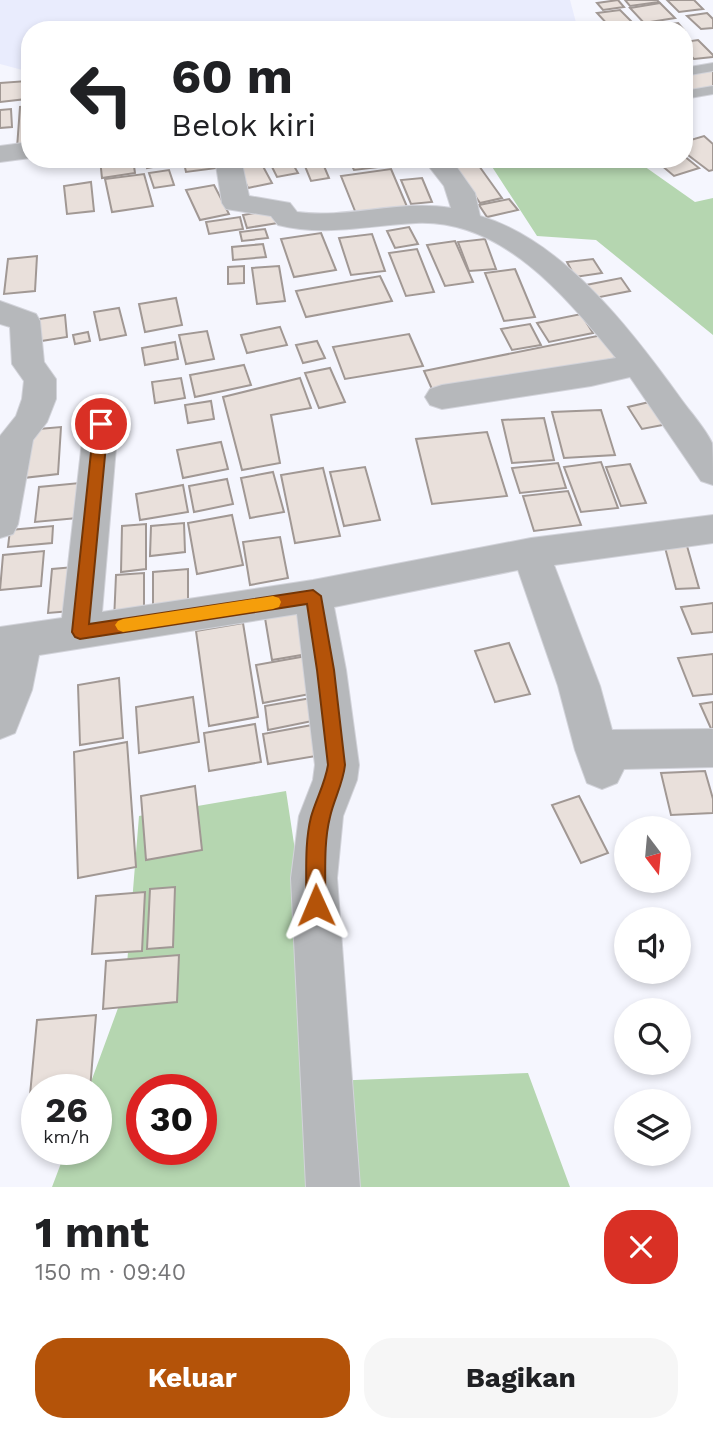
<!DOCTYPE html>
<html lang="id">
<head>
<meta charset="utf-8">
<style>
  body { margin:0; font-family:"Work Sans",sans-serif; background:#f6f6f6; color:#202124; height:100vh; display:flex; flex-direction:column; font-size:26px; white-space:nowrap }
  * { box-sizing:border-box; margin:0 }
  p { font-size:23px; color:#757577 }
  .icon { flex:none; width:38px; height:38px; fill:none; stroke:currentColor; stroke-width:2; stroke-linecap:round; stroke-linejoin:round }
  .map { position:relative; height:1187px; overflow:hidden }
  .details { display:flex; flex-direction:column; background:#fff; flex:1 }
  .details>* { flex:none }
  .hud { position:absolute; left:21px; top:21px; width:672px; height:147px; border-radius:28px; box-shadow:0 4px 10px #0003; background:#fff; color:#202124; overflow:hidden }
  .needle { width:46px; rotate:164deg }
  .controls { position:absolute; left:614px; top:816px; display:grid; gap:14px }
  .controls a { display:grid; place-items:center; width:77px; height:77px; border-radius:50%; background:#fff; box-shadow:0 4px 10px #0003; font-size:35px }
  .speed { position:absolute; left:21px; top:1074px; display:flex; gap:14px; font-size:35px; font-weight:700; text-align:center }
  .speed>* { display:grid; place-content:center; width:91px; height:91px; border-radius:50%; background:#fff; box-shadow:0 4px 10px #0003; line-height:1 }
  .speed small { font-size:18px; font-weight:400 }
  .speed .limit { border:10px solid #d22; background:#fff; color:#111 }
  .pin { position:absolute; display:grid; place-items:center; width:60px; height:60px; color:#fff; margin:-30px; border:4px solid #fff; border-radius:50%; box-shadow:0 2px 7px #0007 }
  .me { position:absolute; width:77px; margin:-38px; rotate:359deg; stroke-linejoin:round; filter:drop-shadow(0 0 5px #0008) }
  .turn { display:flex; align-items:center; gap:24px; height:147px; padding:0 35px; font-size:32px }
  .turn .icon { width:91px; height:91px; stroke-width:2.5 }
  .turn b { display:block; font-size:49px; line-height:60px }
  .round { display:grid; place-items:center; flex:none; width:74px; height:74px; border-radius:28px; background:#f6f6f6 }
  .head { display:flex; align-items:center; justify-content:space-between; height:119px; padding:0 35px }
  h1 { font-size:42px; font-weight:700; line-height:52px }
  .cta { display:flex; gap:14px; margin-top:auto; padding:14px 35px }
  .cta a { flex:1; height:80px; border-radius:28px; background:#b45309; color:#fff; font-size:28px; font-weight:700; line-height:80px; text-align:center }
  .cta a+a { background:#f6f6f6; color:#202124 }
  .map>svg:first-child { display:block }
  .built { fill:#e9ecfd }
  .green { fill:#b5d6b0; fill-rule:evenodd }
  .building { fill:#e9e0db; stroke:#a19894; stroke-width:2 }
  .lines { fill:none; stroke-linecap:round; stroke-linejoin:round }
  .service-casing { stroke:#d2d3da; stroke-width:2 }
  .minor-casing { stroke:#d2d3da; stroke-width:2 }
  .service { fill:#b6b8bb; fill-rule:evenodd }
  .minor { fill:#b6b8bb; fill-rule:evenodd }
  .route { fill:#b45309; stroke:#753606; stroke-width:2 }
  .slow { fill:#f59e0b }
</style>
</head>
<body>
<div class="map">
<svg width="713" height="1187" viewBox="0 0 713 1187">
  <rect width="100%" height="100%" fill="#f5f6fe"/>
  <path class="built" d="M0,0H570L578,30H30V72L0,64Z"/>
  <g class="green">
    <path d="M487,159H634L695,202L713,198V335L596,240L537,236Z"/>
    <path d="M286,791L330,1081L528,1073L570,1187H52L66,1150H96V1090H88L125,989L139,816ZM142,1090H201V1150H142Z"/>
  </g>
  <g class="building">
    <path d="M618,0L624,7L603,10L597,3Z"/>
    <path d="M625,0H657L659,2L630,6Z"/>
    <path d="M667,0H694L703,9L679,12Z"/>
    <path d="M660,3L675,18L644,23L630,8Z"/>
    <path d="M620,10L632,22L609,26L597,13Z"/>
    <path d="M707,13L713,19V28L701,29L687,16Z"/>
    <path d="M678,23L684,30H654L651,27Z"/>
    <path d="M698,40L713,55V57L694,59L684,49V42Z"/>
    <path d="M713,69V88L684,93V74Z"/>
    <path d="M27,81L26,99L0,102V83Z"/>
    <path d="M30,106V146L17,148L20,107Z"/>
    <path d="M11,109L12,127L0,128V110Z"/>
    <path d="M704,136L713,144V170L709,171L684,152V142Z"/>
    <path d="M684,156L699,168L674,176L654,159H684Z"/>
    <path d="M100,159H133L135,173L102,178Z"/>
    <path d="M144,159H174L175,163L147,168Z"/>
    <path d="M183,159H215L217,168L186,172Z"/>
    <path d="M234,159H259L272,183L248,188Z"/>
    <path d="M268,159H290L298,173L277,177Z"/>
    <path d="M302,159H321L329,178L311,181Z"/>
    <path d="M410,159L412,163L354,170L349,160Z"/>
    <path d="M450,159H474L502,198L480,203Z"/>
    <path d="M391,169L408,209L357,216L341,176Z"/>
    <path d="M169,170L174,185L154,188L149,173Z"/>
    <path d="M144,174L153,206L112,212L105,179Z"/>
    <path d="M422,178L432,202L411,204L401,180Z"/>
    <path d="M91,182L94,211L67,214L64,186Z"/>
    <path d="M214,185L229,214L200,220L186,190Z"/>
    <path d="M509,199L518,210L487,217L479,205Z"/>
    <path d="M273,210L278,223L247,228L243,215Z"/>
    <path d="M240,217L243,229L209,234L206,222Z"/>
    <path d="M409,227L418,244L395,248L387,231Z"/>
    <path d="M265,229L268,238L242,241L240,232Z"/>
    <path d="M321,233L336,270L294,277L281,239Z"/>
    <path d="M372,234L385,271L351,275L339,238Z"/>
    <path d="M485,239L496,269L469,271L458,242Z"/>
    <path d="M455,241L473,282L445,286L427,245Z"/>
    <path d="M263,244L266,257L233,260L232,247Z"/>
    <path d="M417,249L434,292L406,296L389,253Z"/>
    <path d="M37,256L35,291L4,294L8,259Z"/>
    <path d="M593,259L602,273L575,277L567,262Z"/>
    <path d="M244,266V283L228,284V267Z"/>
    <path d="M279,266L285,301L257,304L252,268Z"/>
    <path d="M515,269L535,317L504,321L485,273Z"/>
    <path d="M380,276L392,301L306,317L296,291Z"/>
    <path d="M621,278L630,291L595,298L586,285Z"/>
    <path d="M176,298L182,325L145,332L139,304Z"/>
    <path d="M119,308L126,335L100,340L94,312Z"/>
    <path d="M581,314L593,333L549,342L537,323Z"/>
    <path d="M65,315L67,337L35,342L33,320Z"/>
    <path d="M530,324L541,345L512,350L501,329Z"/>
    <path d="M280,327L287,345L247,353L241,335Z"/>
    <path d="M207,331L214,359L186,364L179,335Z"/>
    <path d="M88,332L90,341L75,344L73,335Z"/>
    <path d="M409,334L423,366L345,379L333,347Z"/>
    <path d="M607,334L622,357L435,396L424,371Z"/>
    <path d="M317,341L325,358L303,363L296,345Z"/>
    <path d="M175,342L178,359L145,365L142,348Z"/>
    <path d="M244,365L251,385L195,397L190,375Z"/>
    <path d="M330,368L345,402L319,408L305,373Z"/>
    <path d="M181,378L185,398L155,403L152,382Z"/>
    <path d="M300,378L311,408L271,415L280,463L242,470L223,397Z"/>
    <path d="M658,400L673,423L642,429L628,407Z"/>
    <path d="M211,401L214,419L188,423L185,405Z"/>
    <path d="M601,410L615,455L564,458L552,412Z"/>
    <path d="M544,418L554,460L512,463L502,420Z"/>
    <path d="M61,427L58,474L23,478L27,430Z"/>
    <path d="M487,432L507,496L432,504L416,439Z"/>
    <path d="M221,442L228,469L183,478L177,450Z"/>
    <path d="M601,462L618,508L581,512L564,467Z"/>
    <path d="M558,463L566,488L520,493L512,468Z"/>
    <path d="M630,464L646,503L621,506L606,467Z"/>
    <path d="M365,467L380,520L344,526L330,472Z"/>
    <path d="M323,468L340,536L295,543L281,475Z"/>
    <path d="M273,472L284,512L250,518L241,478Z"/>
    <path d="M227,479L233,504L194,512L189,486Z"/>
    <path d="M90,482L88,517L35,522L39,487Z"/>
    <path d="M183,485L188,512L140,520L136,494Z"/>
    <path d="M568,491L581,525L534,531L523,496Z"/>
    <path d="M232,515L243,565L197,574L188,523Z"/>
    <path d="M184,523L185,552L150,556L151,526Z"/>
    <path d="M146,524V569L121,572L122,526Z"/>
    <path d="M53,526L52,543L8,547L10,530Z"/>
    <path d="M280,537L288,578L250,585L243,542Z"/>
    <path d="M685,539L699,588L676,589L663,540Z"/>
    <path d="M44,551L41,586L0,590L3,555Z"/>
    <path d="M74,567L71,611L48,613L52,569Z"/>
    <path d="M188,569V602L153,606V572Z"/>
    <path d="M144,573V617L114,621L116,575Z"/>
    <path d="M713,603V632L692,634L681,607Z"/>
    <path d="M310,611L319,652L272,660L265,618Z"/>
    <path d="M243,623L258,717L209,726L196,631Z"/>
    <path d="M509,643L530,694L495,702L475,651Z"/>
    <path d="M713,654V694L693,696L678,658Z"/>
    <path d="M312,655L320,692L263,703L256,665Z"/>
    <path d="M119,678L123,738L80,745L78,685Z"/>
    <path d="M193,697L199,742L139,753L136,707Z"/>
    <path d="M317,697L322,719L268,730L265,706Z"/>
    <path d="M713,702V733L700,704Z"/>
    <path d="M323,723L328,754L268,764L263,734Z"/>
    <path d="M255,724L261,762L209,771L204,733Z"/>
    <path d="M127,742L136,867L78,878L74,752Z"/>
    <path d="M705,771L713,799V813L671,815L661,773Z"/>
    <path d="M195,786L202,850L146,860L141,796Z"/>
    <path d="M579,796L608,853L581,863L552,805Z"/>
    <path d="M175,887L173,947L147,949L150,889Z"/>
    <path d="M145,892L142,951L92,954L96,896Z"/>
    <path d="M179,955L177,1002L103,1009L106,961Z"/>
    <path d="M96,1015L90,1090H37V1095H30L37,1020Z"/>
  </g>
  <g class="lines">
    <g class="service-casing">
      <g id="service">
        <path d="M713,63V71L684,76V68Z"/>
        <path d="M713,86V94L684,99V91Z"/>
      </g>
    </g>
    <g class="minor-casing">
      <g id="minor">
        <path d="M30,142V158L0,162V146Z"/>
        <path d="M215,159H241L249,196L290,203L297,212C348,219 400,199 451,208L444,186L423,159H451L475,193L480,216C563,240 633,332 681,399C691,413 705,428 712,443C713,453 713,473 713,485L701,481L630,377L591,386L442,409L430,405L425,397L430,389L442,385L616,358C566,297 503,219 416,223C369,225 325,237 278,225L271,216L226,209L222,203Z"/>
        <path d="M0,301L36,314L40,321L44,362L56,379V399L47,422L33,440L18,524L13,534L0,538V436L16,416L22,399L24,381L12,364L10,327L0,324Z"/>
        <path d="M101,412L113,415L118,424L102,612L313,580L531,538L713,515V543L554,565L600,686L612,730L713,729V767L624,769L617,783L602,789L587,783L575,750L558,686L518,570L334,607L346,670L359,765L357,780L343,816L337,878L360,1187H306L291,878L299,816L313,780L315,765L297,614L39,655L32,690L15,733L0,739V627L62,618L84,424L89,415Z"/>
      </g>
    </g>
    <use href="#service" class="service"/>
    <use href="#minor" class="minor"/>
  </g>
  <path class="route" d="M101,418L108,424L89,624L313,590L321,596L334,670L345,765C343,784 334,799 330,817C323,845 326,876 325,905L323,912L316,914L309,912L306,905C307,876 304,845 311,817C316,799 325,784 328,765L317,670L307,604L80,639L75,637L72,632L94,424Z"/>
  <path class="slow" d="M273,596L279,598L281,602L279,607L273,609L123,632L118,630L115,625L118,621L123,619Z"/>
</svg>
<div class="controls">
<a><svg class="needle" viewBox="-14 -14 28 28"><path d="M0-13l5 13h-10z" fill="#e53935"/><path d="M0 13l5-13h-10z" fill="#757577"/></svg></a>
<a><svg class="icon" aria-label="sound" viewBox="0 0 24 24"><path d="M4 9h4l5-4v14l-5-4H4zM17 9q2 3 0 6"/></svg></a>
<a><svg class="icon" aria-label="search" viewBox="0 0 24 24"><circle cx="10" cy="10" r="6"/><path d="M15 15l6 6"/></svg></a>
<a><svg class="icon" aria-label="layers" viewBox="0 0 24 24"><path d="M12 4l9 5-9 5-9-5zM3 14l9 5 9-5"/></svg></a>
</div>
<div class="speed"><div>26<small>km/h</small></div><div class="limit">30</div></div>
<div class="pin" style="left:101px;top:424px;background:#d93025"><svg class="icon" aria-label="arrive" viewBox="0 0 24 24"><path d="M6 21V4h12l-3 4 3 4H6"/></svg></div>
<svg class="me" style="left:316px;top:905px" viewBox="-20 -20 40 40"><path d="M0-17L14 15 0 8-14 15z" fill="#b45309" stroke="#fff" stroke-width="4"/></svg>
<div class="hud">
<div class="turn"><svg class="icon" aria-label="left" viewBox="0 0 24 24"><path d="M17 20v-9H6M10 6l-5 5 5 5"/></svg><div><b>60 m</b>Belok kiri</div></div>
</div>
</div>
<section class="details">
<div class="head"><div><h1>1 mnt</h1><p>150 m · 09:40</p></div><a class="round" style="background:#d93025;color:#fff"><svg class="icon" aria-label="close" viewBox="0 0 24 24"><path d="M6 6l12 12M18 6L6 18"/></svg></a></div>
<div class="cta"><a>Keluar</a><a>Bagikan</a></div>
</section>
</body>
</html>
